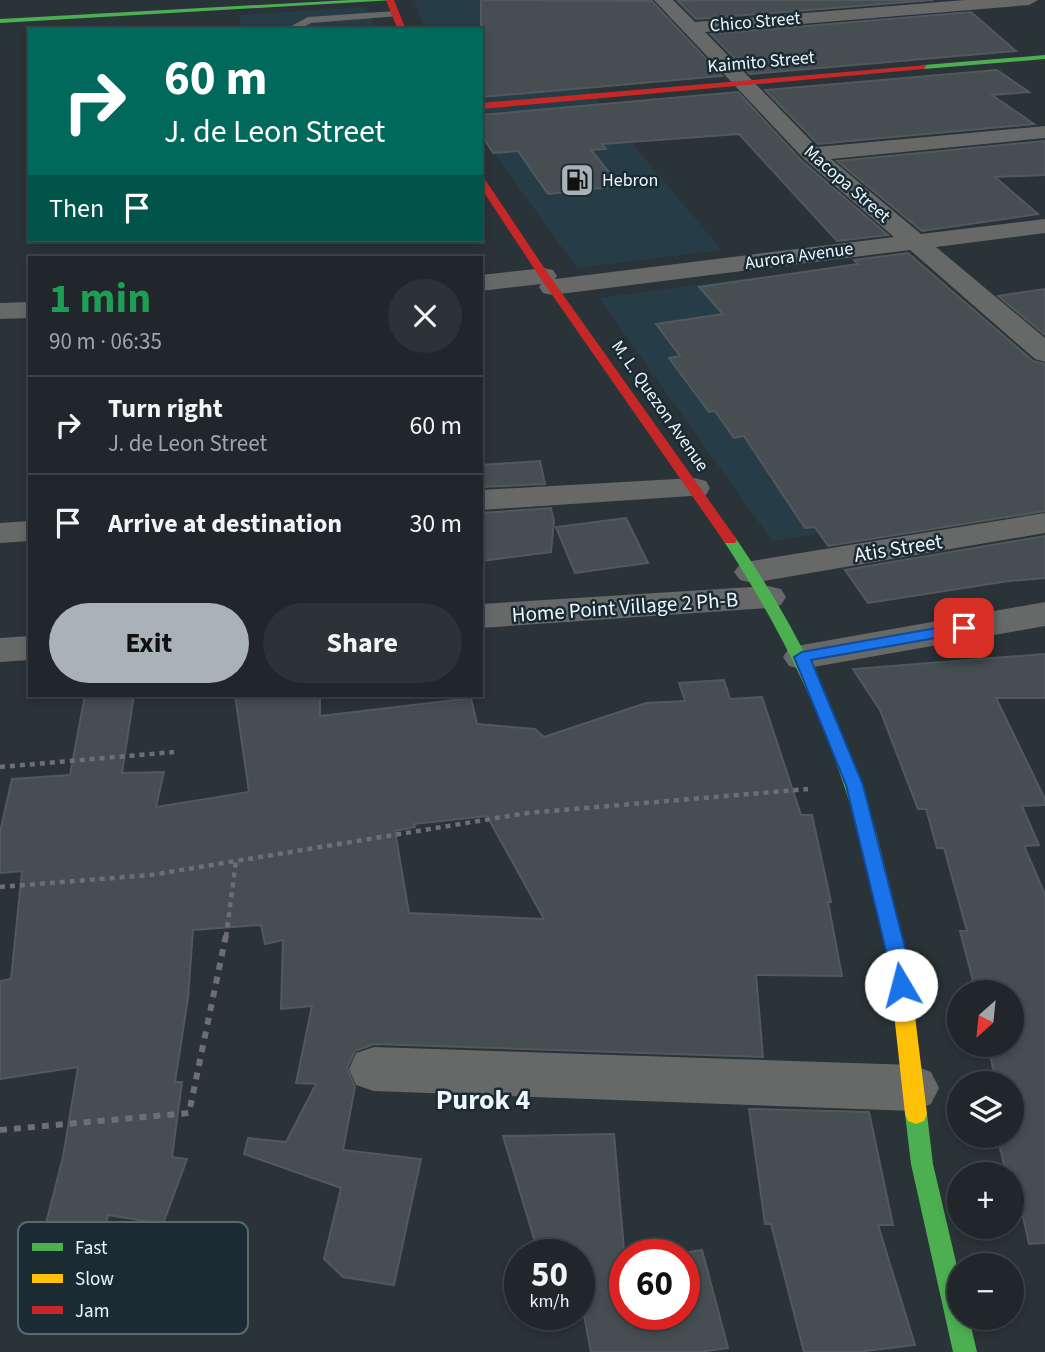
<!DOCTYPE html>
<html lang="en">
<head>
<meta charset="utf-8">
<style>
  body { margin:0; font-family:"Source Sans 3",sans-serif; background:#2d3236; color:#f1f3f6; height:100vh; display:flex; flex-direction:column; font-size:26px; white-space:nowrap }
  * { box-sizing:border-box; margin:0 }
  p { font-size:23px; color:#a2a5a8 }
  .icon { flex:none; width:38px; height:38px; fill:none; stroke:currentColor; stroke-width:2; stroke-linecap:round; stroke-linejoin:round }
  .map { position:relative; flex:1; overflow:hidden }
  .sheet { position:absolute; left:28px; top:256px; width:455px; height:441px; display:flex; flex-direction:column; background:#20262a; border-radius:0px; box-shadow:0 4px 10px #0003,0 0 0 2px #3d4347 }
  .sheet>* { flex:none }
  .banner { position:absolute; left:28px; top:28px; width:455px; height:214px; border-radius:0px; box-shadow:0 4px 10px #0003,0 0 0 2px #3d4347; background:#00695c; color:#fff; overflow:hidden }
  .needle { width:46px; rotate:207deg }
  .fabs { position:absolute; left:947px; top:980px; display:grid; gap:14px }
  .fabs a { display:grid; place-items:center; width:77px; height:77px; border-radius:50%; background:#20262a; box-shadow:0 4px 10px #0003,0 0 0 2px #3d4347; font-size:35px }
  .speed { position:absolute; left:504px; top:1239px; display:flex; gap:14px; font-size:35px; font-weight:700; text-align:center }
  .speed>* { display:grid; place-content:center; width:91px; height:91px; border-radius:50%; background:#20262a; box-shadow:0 4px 10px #0003,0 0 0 2px #3d4347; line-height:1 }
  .speed small { font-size:18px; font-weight:400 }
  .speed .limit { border:10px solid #d22; background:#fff; color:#111 }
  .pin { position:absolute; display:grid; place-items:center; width:60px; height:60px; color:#fff; margin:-30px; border-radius:14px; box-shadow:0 4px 10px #0006 }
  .me { position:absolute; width:77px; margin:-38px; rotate:352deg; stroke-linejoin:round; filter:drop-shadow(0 0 5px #0008) }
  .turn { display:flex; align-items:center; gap:24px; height:147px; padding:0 21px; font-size:32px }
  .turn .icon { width:91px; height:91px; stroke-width:2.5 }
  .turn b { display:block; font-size:49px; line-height:60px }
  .then { display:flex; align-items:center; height:66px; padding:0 21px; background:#0003; gap:14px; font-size:26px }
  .round { display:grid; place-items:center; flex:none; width:74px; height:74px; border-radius:37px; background:#2d3236 }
  .overview { display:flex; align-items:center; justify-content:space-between; height:119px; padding:0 21px }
  h1 { font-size:42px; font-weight:700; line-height:52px; color:#1e9e55 }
  .button { display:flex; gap:14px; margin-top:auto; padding:14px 21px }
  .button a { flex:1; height:80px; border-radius:42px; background:#a8b2b7; color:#111; font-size:28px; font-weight:700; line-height:80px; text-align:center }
  .button a+a { background:#2d3236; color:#f1f3f6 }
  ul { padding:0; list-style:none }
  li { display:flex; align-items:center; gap:21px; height:98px; padding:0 21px; border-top:2px solid #3d4347 }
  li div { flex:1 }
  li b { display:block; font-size:26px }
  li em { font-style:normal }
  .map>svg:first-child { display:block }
  .built { fill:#263c47 }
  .building { fill:#464e52; stroke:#52595d; stroke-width:2; fill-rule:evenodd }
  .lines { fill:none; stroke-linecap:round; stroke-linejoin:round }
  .path-far1 { stroke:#6d6f72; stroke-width:4.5; stroke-dasharray:5 5; stroke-linecap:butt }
  .path { stroke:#6d6f72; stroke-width:6; stroke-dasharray:7 7; stroke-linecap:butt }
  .lane { fill:#676868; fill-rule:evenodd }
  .street { fill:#676868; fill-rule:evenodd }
  .fast { fill:#4caf50; fill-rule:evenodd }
  .slow { fill:#ffc107; fill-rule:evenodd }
  .jam { fill:#c62828; fill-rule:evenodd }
  .route { fill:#1a73e8; stroke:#114b97; stroke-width:2 }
  .labels { text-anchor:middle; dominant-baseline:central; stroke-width:5; stroke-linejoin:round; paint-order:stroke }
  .far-street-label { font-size:18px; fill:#ecf6fc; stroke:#1b2b33 }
  .far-poi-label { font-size:18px; fill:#ecf6fc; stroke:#1b2b33; text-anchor:start }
  .street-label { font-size:21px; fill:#ecf6fc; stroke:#1b2b33 }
  .near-neighbourhood-label { font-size:28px; font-weight:bold; fill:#ecf6fc; stroke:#1b2b33 }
  .key { fill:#1b2b33; stroke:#5a686f; stroke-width:2 }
  .key-label { font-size:19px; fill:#ecf6fc }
</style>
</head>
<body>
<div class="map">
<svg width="1045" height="1352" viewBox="0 0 1045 1352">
  <rect width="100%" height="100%" fill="#2a3338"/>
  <g class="built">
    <path d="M414,0H590L594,8L538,26L635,147L722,250L577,268L481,135V30H425Z"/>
    <path d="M366,7L376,30H241L239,15Z"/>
    <path d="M754,277L964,511L772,541L599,298Z"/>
  </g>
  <g class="building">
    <path d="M481,0L652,1L722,76L481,97Z"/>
    <path d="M708,0H933L696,19L678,1Z"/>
    <path d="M971,12L1016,51L750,74L711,34Z"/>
    <path d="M997,70L1029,92L992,95L1034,124L818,144L765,90Z"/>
    <path d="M738,92L802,161L888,235L837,241L739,134L602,144L606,149L591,150L620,186L548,194L518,151L493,153L481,134V115Z"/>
    <path d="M1045,141V175L995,177L1038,214L922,231L837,161Z"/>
    <path d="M908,253L1033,361L1045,364V511L828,546L815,527L805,528L744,436L734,438L715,411L709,412L669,358L680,356L656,324L723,314L699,287L858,264L854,260Z"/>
    <path d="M1045,289V335L998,296Z"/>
    <path d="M540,461L545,484L481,487V465Z"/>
    <path d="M551,508L554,521L551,552L481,561V513Z"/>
    <path d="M626,518L648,563L575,573L556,527Z"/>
    <path d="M1045,536V578L1009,581L868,603L845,570Z"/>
    <path d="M1045,654V698H996L1045,799V805L1022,806L1039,845L1024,846L1045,894V1243L1029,1244L1013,1172H1006L997,1136H1012V1083H996L988,1045H1012V992H976L960,931H967L944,848H937L926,809H918L880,710L853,669Z"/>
    <path d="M724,680L730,699L762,697L801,815H812L831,902H828L842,976L756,975L763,1057L374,1044L355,1051L347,1068L355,1087L343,1150L421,1159L394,1285L343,1277L324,1259L341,1188L244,1154L248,1138L286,1142L316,1084L296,1083L312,1006L281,1009L283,940L265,944L261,925L193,930L188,998L175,1082H182L172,1157L187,1159L163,1224L108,1215L105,1228L45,1227L63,1157L78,1067L0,1079V981L11,979L22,871L0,873V832L12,779L70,775L85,695H134L122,773L164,772L156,807L249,792L235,695H320V716L471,698L477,724L535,729L544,737L646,703L685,701L679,683ZM487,816L544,919L409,913L395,831L415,827L414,824Z"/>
    <path d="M749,1109L869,1112L893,1225H878L915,1345L858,1352H804L771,1224H765Z"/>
    <path d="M614,1134L625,1261V1314H684V1255H668L702,1250L728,1348L700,1352H591L579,1290V1255H539L503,1136Z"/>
  </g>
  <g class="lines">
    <g class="path-far1">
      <path d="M0,767L174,752"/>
      <path d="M0,887L151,875L527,813L808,789"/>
      <path d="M226,937L236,861"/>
    </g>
    <path class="path" d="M0,1130L189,1113L226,935"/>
    <path class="lane" d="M395,11L399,12V16L311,23L299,30H284L308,17Z"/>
    <g class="street">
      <path d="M654,0H673L695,22L965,0H1038L1029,5L705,32L817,147L1045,126V138L831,159L921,234L1045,219V233L936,247L1045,338V362L1035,359L910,250L552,295L543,293L539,287L541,284L481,291V275L544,268L553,270L557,276L555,279L894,237L804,159Z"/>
      <path d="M30,302V318L0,319V303Z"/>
      <path d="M694,478L706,481L710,488L706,495L481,510V490Z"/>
      <path d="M1045,513V533L752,583L740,580L734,572L740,564L752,561Z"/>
      <path d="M30,521V541L0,543V523Z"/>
      <path d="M768,586L781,589L786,597L781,605L768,608L481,628V604Z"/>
      <path d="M1045,602V626L802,669L789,666L783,657L789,648L802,645Z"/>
      <path d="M30,636V660L0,662V638Z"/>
      <path d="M374,1047L913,1065L931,1072L939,1088L931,1104L913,1111L374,1091L356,1085L349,1069L356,1053Z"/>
    </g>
    <g class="fast">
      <path d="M350,0H394L0,23V19Z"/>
      <path d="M1045,55V59L924,69L920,67L924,65Z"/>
      <path d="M730,536L735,537C798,629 845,725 876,832L873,837H861L858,832C829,726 783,631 723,540Z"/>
      <path d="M916,1104L924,1107L927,1114L933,1164L959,1275V1318H969L977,1352H953L911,1164L905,1114L908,1107Z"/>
    </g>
    <path class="slow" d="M867,825L873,827L876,832L908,959L927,1114L924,1121L916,1124L908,1121L905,1114L888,959L858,832L861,827Z"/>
    <g class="jam">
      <path d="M386,0H394L406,30H398Z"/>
      <path d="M927,65L924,69L481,109V103Z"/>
      <path d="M481,177L484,178L549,275L735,537L737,540L735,543H725L539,276L481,188Z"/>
    </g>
  </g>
  <path class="route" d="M964,623L972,628L969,632L811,660L863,785L908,959L911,985L908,991L901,993L894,991L888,959L846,785L794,657L802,652Z"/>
  <defs>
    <g id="fuel-square" transform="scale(1.75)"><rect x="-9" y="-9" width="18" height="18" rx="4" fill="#a8b2b7" stroke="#1b2b33"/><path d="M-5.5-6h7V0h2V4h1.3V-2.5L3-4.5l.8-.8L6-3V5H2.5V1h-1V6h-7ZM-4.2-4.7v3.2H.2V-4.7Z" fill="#111"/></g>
  </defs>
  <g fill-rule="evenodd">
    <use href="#fuel-square" x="577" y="180"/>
  </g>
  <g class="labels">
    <g class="far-street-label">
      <text transform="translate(755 22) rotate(-5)">Chico Street</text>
      <text transform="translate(761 62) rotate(-5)">Kaimito Street</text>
      <text transform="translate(847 184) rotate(41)">Macopa Street</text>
      <text transform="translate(799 256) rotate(-8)">Aurora Avenue</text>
      <text transform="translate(660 406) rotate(55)">M. L. Quezon Avenue</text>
    </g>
    <g class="far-poi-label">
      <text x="602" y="180">Hebron</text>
    </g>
    <g class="street-label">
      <text transform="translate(898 548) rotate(-9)">Atis Street</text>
      <text transform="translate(625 607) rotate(-4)">Home Point Village 2 Ph-B</text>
    </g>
    <g class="near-neighbourhood-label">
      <text x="483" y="1100">Purok 4</text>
    </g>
  </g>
  <rect x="18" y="1222" width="230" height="112" rx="10" class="key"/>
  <rect x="32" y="1243" width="31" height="8" fill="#4caf50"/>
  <rect x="32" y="1274" width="31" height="9" fill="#ffc107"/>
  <rect x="32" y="1306" width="31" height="8" fill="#c62828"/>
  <g class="key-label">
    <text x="75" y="1254">Fast</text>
    <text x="75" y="1285">Slow</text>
    <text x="75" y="1317">Jam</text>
  </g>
</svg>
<div class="fabs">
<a><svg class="needle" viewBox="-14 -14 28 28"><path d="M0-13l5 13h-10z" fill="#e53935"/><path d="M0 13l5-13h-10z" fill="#a2a5a8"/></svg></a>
<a><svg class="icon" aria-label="layers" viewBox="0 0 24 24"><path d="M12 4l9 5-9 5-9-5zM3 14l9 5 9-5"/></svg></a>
<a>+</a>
<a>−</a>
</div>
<div class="speed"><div>50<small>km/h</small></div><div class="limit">60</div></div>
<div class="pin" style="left:964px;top:628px;background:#d93025"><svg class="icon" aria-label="arrive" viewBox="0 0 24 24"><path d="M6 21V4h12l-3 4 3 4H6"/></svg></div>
<svg class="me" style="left:901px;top:985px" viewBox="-20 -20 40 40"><circle r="19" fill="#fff"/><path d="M0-13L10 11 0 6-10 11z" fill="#1a73e8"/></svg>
<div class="banner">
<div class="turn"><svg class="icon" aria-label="right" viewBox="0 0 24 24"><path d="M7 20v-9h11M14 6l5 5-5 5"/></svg><div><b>60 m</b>J. de Leon Street</div></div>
<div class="then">Then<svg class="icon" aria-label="arrive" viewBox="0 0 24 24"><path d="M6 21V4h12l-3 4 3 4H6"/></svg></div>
</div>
<section class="sheet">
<div class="overview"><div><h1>1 min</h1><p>90 m · 06:35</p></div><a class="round"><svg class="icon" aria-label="close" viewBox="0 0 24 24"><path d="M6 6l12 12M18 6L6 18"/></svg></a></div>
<ul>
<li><svg class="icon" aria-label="right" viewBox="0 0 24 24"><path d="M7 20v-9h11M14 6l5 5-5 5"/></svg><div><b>Turn right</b><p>J. de Leon Street</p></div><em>60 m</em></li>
<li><svg class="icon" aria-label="arrive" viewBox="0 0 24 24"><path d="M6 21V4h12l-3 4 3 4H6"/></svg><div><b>Arrive at destination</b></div><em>30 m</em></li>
</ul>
<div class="button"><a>Exit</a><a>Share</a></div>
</section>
</div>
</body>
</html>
